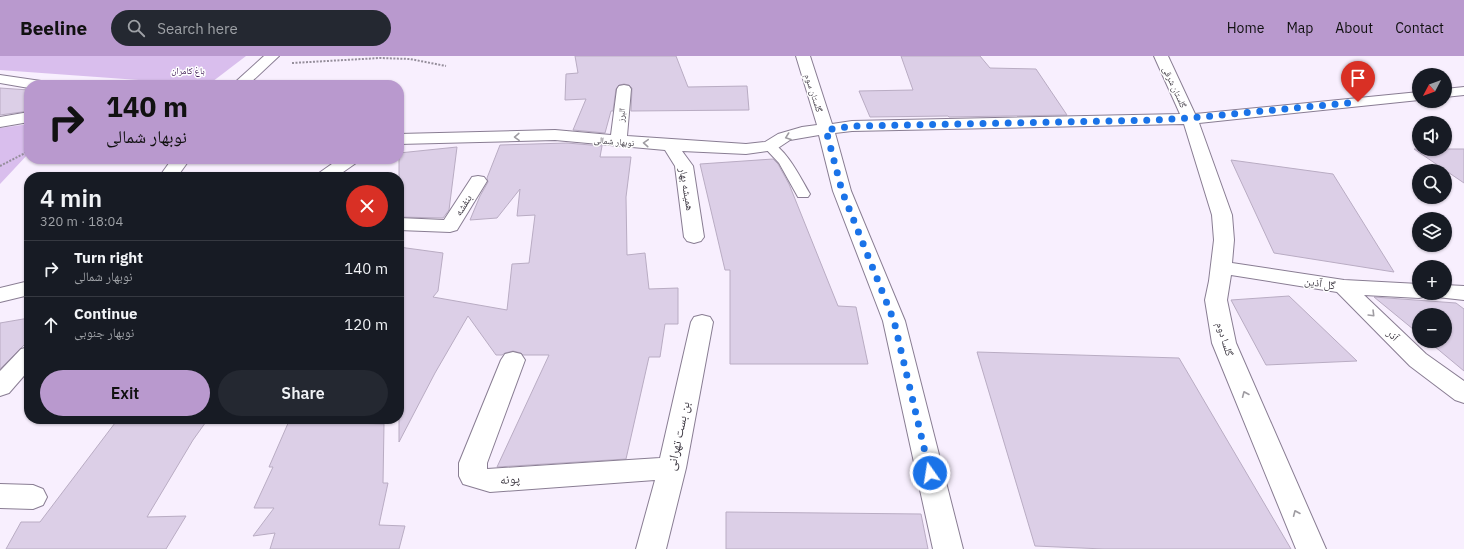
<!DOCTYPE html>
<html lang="en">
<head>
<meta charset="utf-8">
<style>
  body { margin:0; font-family:"IBM Plex Sans","Noto Naskh Arabic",sans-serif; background:#242831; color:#f1f3f6; height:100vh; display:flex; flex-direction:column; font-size:15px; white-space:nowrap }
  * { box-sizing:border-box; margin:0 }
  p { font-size:13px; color:#9ea1a6 }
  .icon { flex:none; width:22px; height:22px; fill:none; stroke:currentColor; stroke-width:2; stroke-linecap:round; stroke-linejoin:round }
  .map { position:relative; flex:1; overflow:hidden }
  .side { position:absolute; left:24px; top:116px; width:380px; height:252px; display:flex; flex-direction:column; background:#171b24; border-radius:16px; box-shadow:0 1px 3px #0004 }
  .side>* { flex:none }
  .banner { position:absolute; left:24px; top:24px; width:380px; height:84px; border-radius:16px; box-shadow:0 1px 3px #0004; background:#b999ce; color:#111; overflow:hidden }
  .needle { width:26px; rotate:229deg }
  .buttons { position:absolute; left:1412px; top:12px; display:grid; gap:8px }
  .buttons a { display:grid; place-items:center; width:40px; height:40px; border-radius:50%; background:#171b24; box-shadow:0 1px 3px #0004; font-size:20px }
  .pin { position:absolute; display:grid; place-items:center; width:34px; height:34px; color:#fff; margin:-41px -17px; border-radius:50% 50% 50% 0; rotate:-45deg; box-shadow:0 0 4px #0007 }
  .pin .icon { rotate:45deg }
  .me { position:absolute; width:44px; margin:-22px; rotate:347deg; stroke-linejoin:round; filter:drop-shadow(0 0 3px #0008) }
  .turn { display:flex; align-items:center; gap:14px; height:84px; padding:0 16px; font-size:18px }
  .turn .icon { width:52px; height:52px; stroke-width:2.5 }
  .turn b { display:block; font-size:28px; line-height:34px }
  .round { display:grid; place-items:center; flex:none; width:42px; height:42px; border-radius:21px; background:#242831 }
  .headline { display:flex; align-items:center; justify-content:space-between; height:68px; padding:0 16px }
  h1 { font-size:24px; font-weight:600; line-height:30px }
  .action { display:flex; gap:8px; margin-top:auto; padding:8px 16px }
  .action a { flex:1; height:46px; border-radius:24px; background:#b999ce; color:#111; font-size:16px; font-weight:600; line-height:46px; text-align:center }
  .action a+a { background:#242831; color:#f1f3f6 }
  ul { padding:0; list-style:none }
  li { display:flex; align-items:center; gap:12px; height:56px; padding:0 16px; border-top:1px solid #363941 }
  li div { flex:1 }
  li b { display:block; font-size:15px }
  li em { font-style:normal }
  header { display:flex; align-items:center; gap:24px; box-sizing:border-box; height:56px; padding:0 20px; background:#b999ce; color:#111 }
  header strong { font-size:19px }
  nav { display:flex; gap:22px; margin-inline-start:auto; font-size:14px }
  .search { width:280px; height:36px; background:#242831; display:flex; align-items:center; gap:10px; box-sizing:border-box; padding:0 14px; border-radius:22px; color:#9ea1a6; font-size:15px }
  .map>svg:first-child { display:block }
  .green { fill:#d9beed }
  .building { fill:#dccfe7; stroke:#b9acc3 }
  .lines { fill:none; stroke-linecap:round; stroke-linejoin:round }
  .lane-casing { stroke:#897d93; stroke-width:2 }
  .street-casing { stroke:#897d93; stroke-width:2 }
  .secondary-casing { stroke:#897d93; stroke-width:2 }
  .path { stroke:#958e9b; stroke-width:2; stroke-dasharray:2 1.5; stroke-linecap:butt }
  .lane { fill:#fff; fill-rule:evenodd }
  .street { fill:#fff; fill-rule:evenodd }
  .secondary { fill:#fff; fill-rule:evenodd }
  .oneway { stroke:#9f9ca2 }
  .route { stroke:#1a73e8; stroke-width:7; stroke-dasharray:0 12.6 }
  .labels { text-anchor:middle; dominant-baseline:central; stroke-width:3; stroke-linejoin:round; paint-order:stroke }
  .far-park-label { font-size:9px; fill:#3c1752; stroke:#fff }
  .far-street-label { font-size:9px; fill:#3f3a44; stroke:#fff }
  .street-label { font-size:11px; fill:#3f3a44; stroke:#fff }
  .near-street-label { font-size:13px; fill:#3f3a44; stroke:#fff }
</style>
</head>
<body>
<header>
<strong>Beeline</strong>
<div class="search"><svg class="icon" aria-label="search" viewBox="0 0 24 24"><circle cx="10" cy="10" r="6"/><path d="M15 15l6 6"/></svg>Search here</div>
<nav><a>Home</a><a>Map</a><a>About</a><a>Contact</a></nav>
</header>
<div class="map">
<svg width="1464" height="493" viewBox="0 0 1464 493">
  <rect width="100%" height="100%" fill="#f8effe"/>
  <g class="green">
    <path d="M0,0H246L208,29L0,14Z"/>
    <path d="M29,68V97L0,128V72Z"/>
  </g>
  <g class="building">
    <path d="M575,0H676L688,31L747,30L749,54L631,55L632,32L629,29L624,28L619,29L616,33L613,55H611L605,77L573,74L586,43L565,44L566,18L578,17Z"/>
    <path d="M901,0H980L990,12L1036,13L1067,59L949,61L948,60L870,61L859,35L913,34Z"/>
    <path d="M0,32L29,34V55L0,59Z"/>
    <path d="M567,87L602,90L600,101H631L626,141L627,199L645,197L649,233L678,232V268H665L660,301H649L626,403L497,411L549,299H523L521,297L513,295L505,297L502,299H496L468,260L435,317L399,386V191L443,197L438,235L433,241L507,254L512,208L529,207L535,159L517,160L520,133L497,162L470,164L480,140L488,126L487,122L500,89Z"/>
    <path d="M457,91L449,154L443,162L399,161V97Z"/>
    <path d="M1414,93H1464V127Z"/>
    <path d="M773,103L778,108L789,128L838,250L856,251L868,308H730V214H725L700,108Z"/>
    <path d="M1231,104L1333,118L1394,216L1274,197Z"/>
    <path d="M1289,240L1357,305L1266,309L1231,244Z"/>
    <path d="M1374,241L1456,247L1464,253V315L1428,285H1445V259H1419V278Z"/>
    <path d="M29,262V284L0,313V267Z"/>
    <path d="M977,296L1179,302L1291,493H1104L1035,490Z"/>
    <path d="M118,363H208L193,384L147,461L186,460L166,493H6L21,466H40Z"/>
    <path d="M289,365L384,368L383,427H388L379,469L405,470L399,493H270L275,477L253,480L274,452H254L273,411H269Z"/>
    <path d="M726,456L921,458L928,493H726Z"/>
  </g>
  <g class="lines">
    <g class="lane-casing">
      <path id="lane" d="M769,86C786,91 801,123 810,138L808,141H798L779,107L763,90L765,87Z"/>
    </g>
    <g class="street-casing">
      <g id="street">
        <path d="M796,0H810L832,68L852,65L1180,58L1154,0H1168L1195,58L1419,36V44L1199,67L1232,159L1234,184L1232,207L1344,224L1419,228V237H1428L1427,240L1419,242L1364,239L1426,298L1464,325V347L1455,344L1410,310L1337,236L1231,219L1227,244L1236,287L1326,493H1296L1212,287L1205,244L1209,225L1214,184L1212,159L1184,68L852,75L835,77L851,135L905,265L963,493H933L883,265L833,135L819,79L790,84L775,94L746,98L682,95L693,110L704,181L701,185L694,187L687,185L684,181L675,110L665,94L555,84L399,88V78L555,74L611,79L617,33L619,30L624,29L629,30L631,33L627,80L746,88L765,86L778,78L802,71L817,69Z"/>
        <path d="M0,19L41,25L46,26L48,29H29V32L0,27Z"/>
        <path d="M1464,31V39L1445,41V33Z"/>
        <path d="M29,56V66L0,71V61Z"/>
        <path d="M339,103H359L356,107L336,121H316L319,117Z"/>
        <path d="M478,120L484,121L487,125L457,174L450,176L399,174V162L444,164L472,121Z"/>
        <path d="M29,225V239L0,246V232Z"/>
        <path d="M1445,229L1464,230V244L1437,241L1435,237H1445Z"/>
        <path d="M702,259L710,261L713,266L686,412L666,493H636L655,424L490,436L463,428L459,420V407L501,304L505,298L513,296L521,298L525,304L487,407V413L660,402L691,266L694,261Z"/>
        <path d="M0,428L33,429L43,433L47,441L43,449L33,453L0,452Z"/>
      </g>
    </g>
    <g class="secondary-casing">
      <g id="secondary">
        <path d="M264,0H279L248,29H232Z"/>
        <path d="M172,103H190L177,121H159Z"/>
        <path d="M29,291V314L9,337L0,340V315L21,293Z"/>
      </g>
    </g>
    <g class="path">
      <path d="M292,7L380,2L410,3L446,10"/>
      <path d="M0,110L29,95"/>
    </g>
    <use href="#lane" class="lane"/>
    <use href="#street" class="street"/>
    <use href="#secondary" class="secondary"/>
  </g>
  <defs><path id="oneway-chevron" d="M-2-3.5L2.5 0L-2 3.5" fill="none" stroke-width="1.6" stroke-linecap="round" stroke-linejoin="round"/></defs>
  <g class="oneway">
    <use href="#oneway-chevron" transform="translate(517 81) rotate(178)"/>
    <use href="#oneway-chevron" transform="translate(788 81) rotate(160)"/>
    <use href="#oneway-chevron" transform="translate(646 87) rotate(-176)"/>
    <use href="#oneway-chevron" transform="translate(1372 258) rotate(45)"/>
    <use href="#oneway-chevron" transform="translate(1245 338) rotate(-113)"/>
    <use href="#oneway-chevron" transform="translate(1296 457) rotate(-113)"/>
  </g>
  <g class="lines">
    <path class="route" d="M930,417L894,265L842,135L826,74L852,70L1156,64L1190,62L1358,46"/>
  </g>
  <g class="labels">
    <g class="far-park-label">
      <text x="188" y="14">باغ کامران</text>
    </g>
    <g class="far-street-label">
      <text transform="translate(1175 31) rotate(65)">گلستان شرقی</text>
      <text transform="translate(814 37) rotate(72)">گلستان سوم</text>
      <text transform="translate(621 59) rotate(-83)">البرز</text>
      <text transform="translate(614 85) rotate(5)">نوبهار شمالی</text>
    </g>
    <g class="street-label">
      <text transform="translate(687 133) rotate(80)">همیشه بهار</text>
      <text transform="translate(463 149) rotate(-58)">بنفشه</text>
      <text transform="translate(1320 227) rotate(9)">گل آذین</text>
      <text transform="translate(1393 279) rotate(45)">آذر</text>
      <text transform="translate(1225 283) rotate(73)">گلسا دوم</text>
    </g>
    <g class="near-street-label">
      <text transform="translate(678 380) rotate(-78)">بن بست تهرانی</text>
      <text transform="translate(510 423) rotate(-4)">پونه</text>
    </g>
  </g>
</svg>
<div class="buttons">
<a><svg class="needle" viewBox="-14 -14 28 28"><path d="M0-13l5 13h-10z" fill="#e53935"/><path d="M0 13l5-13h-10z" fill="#9ea1a6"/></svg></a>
<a><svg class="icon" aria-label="sound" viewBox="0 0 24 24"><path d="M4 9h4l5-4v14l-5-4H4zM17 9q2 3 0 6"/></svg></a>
<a><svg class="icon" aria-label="search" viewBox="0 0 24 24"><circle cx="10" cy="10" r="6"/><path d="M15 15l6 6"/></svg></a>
<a><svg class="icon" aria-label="layers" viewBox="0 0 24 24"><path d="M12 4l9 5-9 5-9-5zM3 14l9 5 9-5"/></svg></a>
<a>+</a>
<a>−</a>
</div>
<div class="pin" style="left:1358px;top:46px;background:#d93025"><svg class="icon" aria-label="arrive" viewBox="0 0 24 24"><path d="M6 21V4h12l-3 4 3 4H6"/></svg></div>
<svg class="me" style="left:930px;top:417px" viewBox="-20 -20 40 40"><circle r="17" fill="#1a73e8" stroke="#fff" stroke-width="3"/><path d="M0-11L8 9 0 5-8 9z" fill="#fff"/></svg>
<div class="banner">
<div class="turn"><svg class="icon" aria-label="right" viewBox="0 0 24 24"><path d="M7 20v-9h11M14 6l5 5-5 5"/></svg><div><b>140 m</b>نوبهار شمالی</div></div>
</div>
<section class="side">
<div class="headline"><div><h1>4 min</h1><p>320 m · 18:04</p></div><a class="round" style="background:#d93025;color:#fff"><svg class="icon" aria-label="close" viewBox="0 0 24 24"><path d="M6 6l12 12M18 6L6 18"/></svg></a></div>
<ul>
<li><svg class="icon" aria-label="right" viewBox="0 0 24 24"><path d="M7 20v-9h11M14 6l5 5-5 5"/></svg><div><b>Turn right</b><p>نوبهار شمالی</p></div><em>140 m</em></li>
<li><svg class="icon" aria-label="ahead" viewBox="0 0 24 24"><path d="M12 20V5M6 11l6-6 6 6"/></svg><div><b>Continue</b><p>نوبهار جنوبی</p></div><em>120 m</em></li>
</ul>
<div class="action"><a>Exit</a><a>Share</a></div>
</section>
</div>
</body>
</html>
